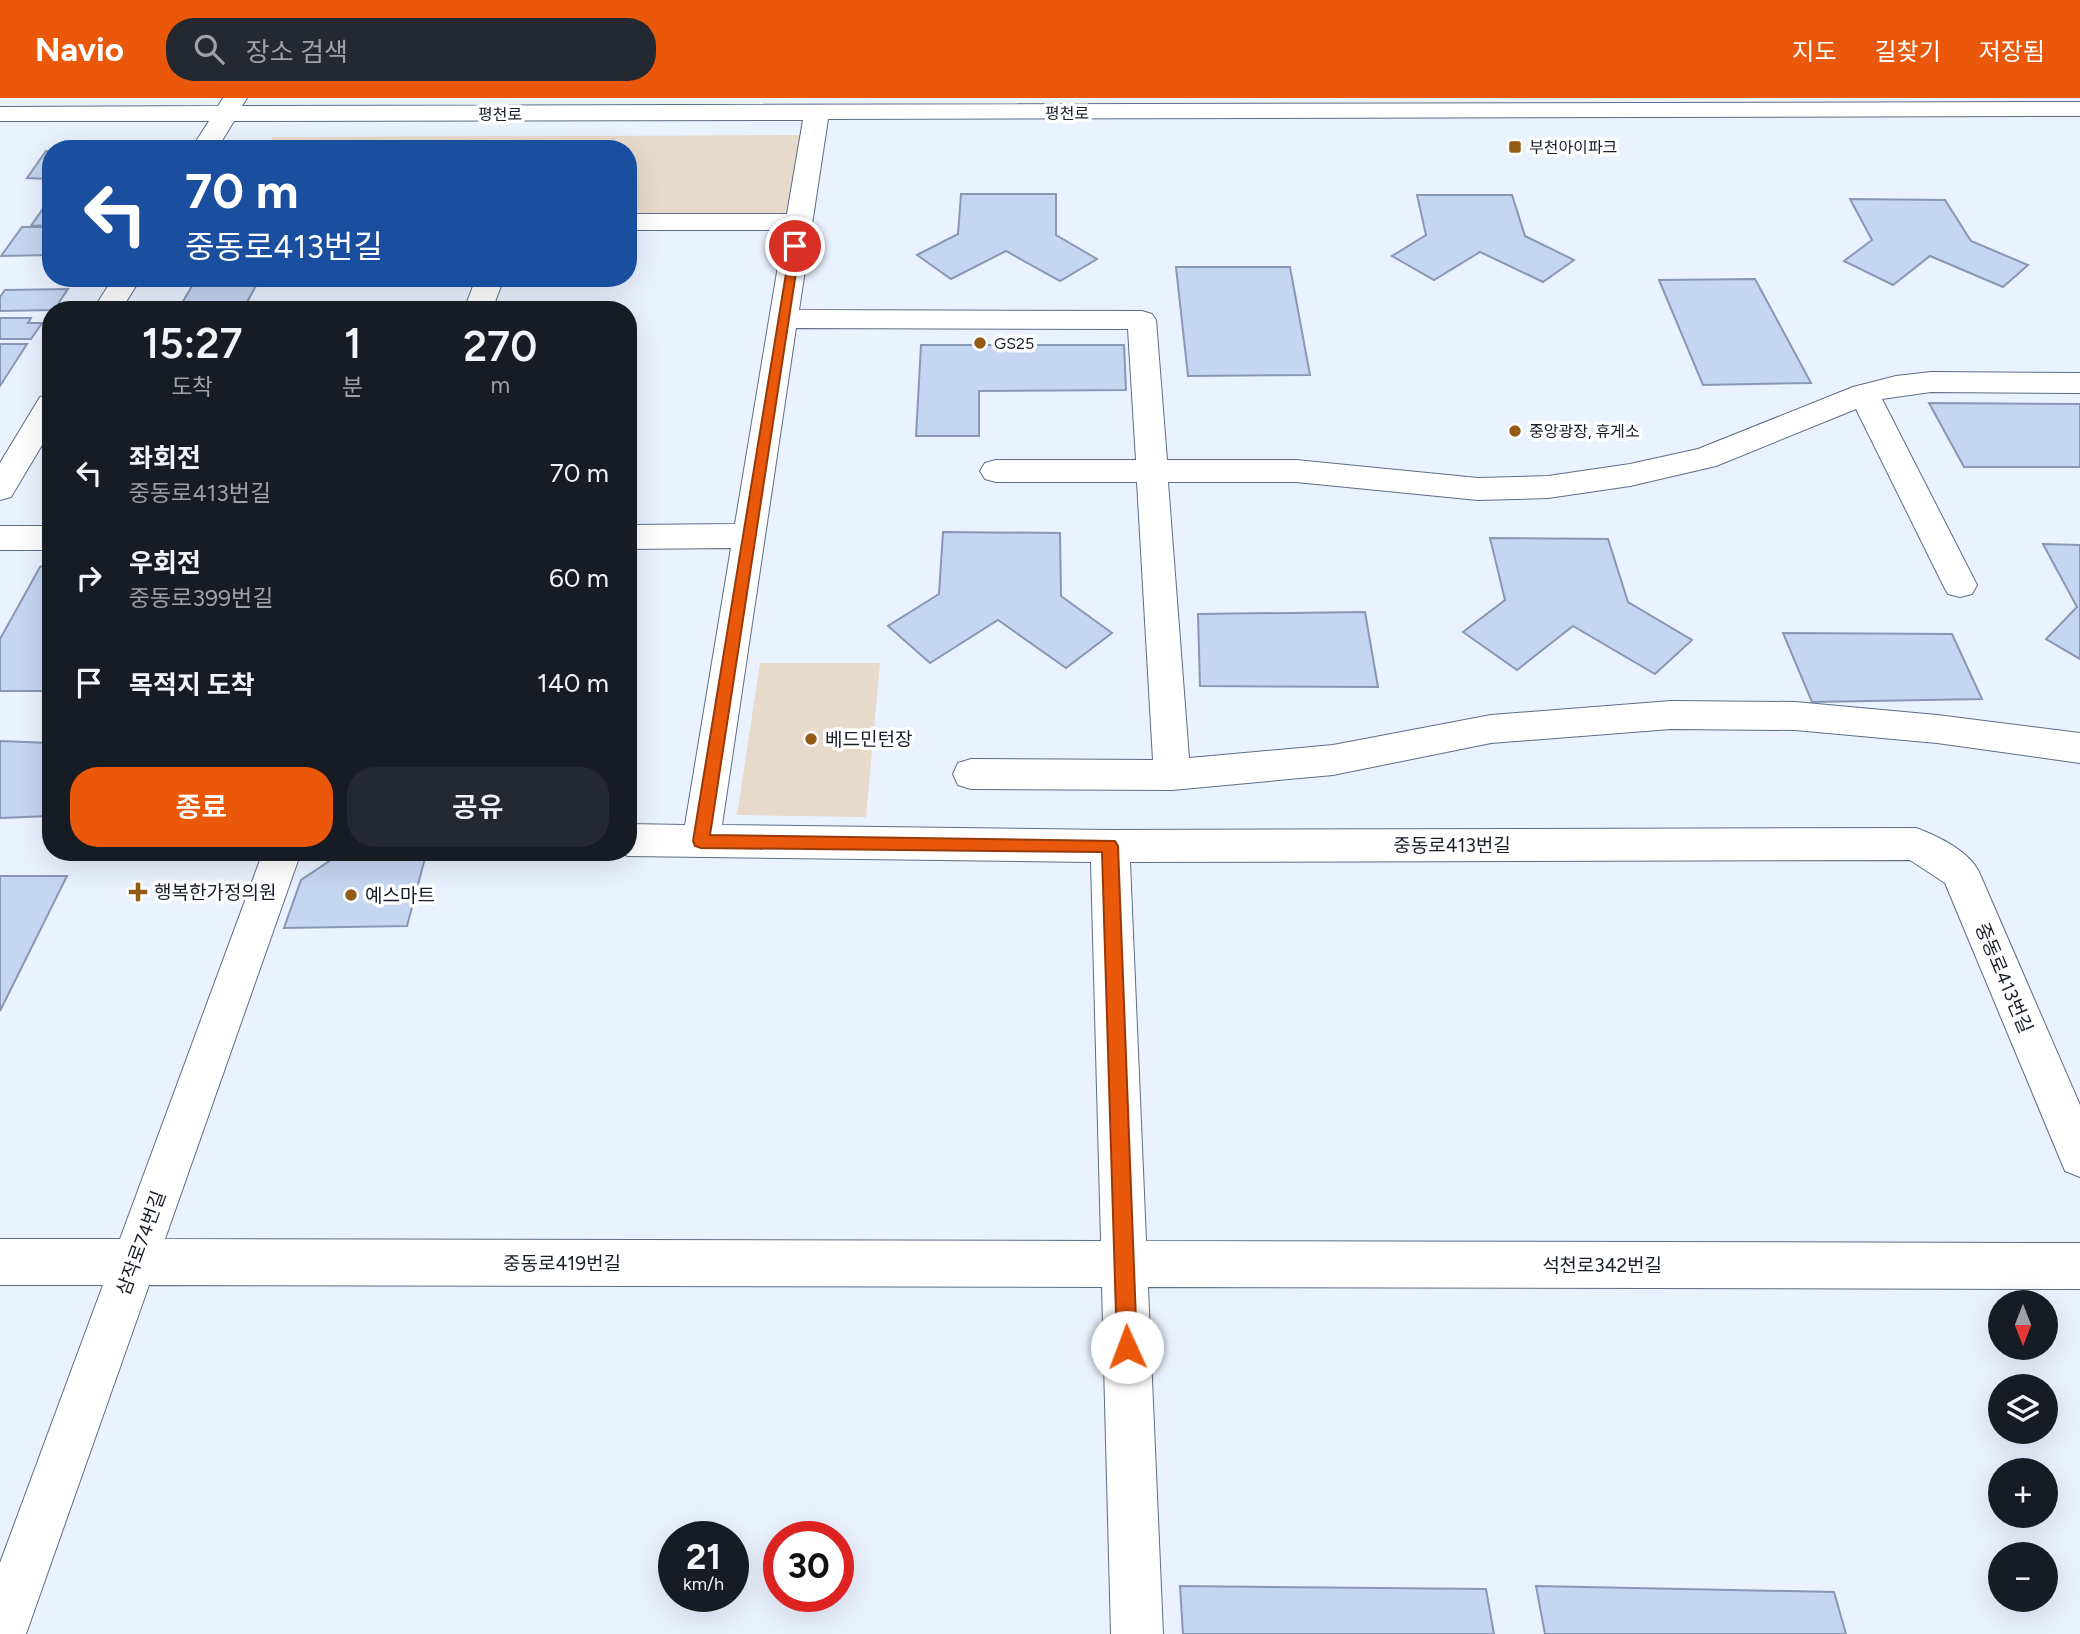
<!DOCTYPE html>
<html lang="ko">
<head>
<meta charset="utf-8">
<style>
  body { margin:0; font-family:Figtree,"Noto Sans KR",sans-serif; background:#242831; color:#f1f3f6; height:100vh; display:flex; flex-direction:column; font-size:26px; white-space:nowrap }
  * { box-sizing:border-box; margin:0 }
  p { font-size:23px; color:#9ea1a6 }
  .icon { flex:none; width:38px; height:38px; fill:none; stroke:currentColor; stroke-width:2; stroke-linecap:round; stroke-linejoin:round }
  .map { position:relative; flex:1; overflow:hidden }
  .details { position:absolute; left:42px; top:203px; width:595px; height:560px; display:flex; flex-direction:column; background:#171b24; border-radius:28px; box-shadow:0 7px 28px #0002 }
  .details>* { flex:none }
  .hud { position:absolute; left:42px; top:42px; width:595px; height:147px; border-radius:28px; box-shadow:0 7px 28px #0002; background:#1a4fa0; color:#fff; overflow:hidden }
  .needle { width:46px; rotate:180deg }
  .tools { position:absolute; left:1988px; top:1192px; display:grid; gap:14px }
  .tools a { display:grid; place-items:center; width:70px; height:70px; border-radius:50%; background:#171b24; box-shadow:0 7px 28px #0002; font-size:35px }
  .speed { position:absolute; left:658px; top:1423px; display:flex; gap:14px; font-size:35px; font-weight:700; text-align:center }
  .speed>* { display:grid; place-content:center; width:91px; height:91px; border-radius:50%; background:#171b24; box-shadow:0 7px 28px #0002; line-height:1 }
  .speed small { font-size:18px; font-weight:400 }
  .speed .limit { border:10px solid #d22; background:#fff; color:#111 }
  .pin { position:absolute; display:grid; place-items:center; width:60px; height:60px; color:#fff; margin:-30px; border:4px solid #fff; border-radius:50%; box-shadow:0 2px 7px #0007 }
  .me { position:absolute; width:77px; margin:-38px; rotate:358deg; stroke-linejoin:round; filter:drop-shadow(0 0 5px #0008) }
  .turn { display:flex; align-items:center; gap:24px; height:147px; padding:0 28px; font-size:32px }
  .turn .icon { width:91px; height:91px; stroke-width:2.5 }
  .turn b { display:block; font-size:49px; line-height:60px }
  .eta { display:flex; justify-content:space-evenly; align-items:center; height:119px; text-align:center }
  .eta b { font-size:42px; font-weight:600; line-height:49px }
  .action { display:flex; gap:14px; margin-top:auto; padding:14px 28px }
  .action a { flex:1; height:80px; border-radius:28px; background:#ea580c; color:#fff; font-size:28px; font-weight:600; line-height:80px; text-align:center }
  .action a+a { background:#242831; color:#f1f3f6 }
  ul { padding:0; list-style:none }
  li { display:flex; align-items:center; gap:21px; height:105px; padding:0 28px }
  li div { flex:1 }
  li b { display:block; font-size:26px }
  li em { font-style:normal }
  header { display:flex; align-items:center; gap:42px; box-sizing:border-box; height:98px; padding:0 35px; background:#ea580c; color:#fff }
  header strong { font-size:33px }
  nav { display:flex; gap:38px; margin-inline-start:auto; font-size:24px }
  .search { width:490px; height:63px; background:#242831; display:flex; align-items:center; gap:18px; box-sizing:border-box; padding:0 24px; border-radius:28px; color:#9ea1a6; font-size:26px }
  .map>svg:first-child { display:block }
  .green { fill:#e8dacb }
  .building { fill:#c5d6f1; stroke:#8798b4; stroke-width:2 }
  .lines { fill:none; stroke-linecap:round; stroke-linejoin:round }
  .minor-casing { stroke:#5d6d87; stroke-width:2 }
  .minor { fill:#fff; fill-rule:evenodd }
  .route { fill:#ea580c; stroke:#983908; stroke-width:2 }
  .poi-dot { fill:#935b14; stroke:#fff; stroke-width:2.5 }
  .labels { text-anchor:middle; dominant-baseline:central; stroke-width:7; stroke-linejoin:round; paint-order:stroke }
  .far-street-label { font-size:16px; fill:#181e29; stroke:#fff }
  .far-poi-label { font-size:16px; fill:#181e29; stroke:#fff; text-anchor:start }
  .poi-label { font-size:19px; fill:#181e29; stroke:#fff; text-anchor:start }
  .street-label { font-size:19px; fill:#181e29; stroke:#fff }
</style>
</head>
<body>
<header>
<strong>Navio</strong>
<div class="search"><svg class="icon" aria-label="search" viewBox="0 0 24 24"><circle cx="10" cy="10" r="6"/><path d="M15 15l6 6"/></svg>장소 검색</div>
<nav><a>지도</a><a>길찾기</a><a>저장됨</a></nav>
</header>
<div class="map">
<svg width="2080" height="1536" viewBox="0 0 2080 1536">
  <rect width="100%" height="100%" fill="#ebf2ff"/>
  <g class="green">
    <path d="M812,37L798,124L628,125V51H267L273,39Z"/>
    <path d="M760,565H880L866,719L737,717Z"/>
  </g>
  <g class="building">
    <path d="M46,53H51V81L27,80Z"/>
    <path d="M961,96H1056V137L1097,161L1060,183L1006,153L951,181L917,157L958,136Z"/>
    <path d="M1417,97H1512L1525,138L1574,162L1543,184L1480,154L1434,182L1392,158L1426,137Z"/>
    <path d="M51,99V127L31,128Z"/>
    <path d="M1850,101L1945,102L1971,143L2028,167L2003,189L1930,158L1893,187L1844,163L1872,142Z"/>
    <path d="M22,129H51V157L1,158Z"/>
    <path d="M1176,169H1290L1310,277L1188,278Z"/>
    <path d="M1755,181L1811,285L1703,287L1659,182Z"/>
    <path d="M195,183L258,184L244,210H179Z"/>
    <path d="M68,191L54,212L0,213V199L5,192Z"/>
    <path d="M0,220H31L28,225H42L31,241H0Z"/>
    <path d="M0,246H27L0,288Z"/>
    <path d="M921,247H1124L1126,292L979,293V338H916Z"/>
    <path d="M1929,305L2080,306V369H1964Z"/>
    <path d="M943,434L1060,435L1061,498L1112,535L1066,570L998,522L930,565L888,528L939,496Z"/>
    <path d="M1490,440L1608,441L1628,504L1692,542L1655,576L1573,528L1517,572L1463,534L1505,502Z"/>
    <path d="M2043,446L2080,447V561L2046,541L2077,509Z"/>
    <path d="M51,463V593H0V541L40,469Z"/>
    <path d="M1365,514L1378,589L1200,588L1198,516Z"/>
    <path d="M1783,535L1952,536L1982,601L1812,604Z"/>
    <path d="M0,643L51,645L49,718L0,720Z"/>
    <path d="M334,760H425L407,828L284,830L301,782Z"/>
    <path d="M0,778H67L0,913Z"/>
    <path d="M1180,1488L1486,1491L1494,1536H1183Z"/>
    <path d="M1536,1488L1834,1494L1846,1536H1545Z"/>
  </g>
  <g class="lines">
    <g class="minor-casing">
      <g id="minor">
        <path d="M223,0H247L242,8L2080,4V18L828,21L799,212L1142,213L1152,216L1156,222L1167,362H1296L1478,380L1548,378L1630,366L1698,351L1853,289L1896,278L1931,274L2080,275V295L1931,294L1882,301L1977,487L1972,496L1960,499L1948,496L1943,487L1856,311L1716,368L1630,388L1548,400L1478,402L1296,384H1168L1189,660L1333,647L1491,617L1671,603L1795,604L1937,617L2080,635V665L1937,645L1795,632L1671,631L1491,645L1333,677L1172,692L971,691L958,687L953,676L958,665L971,661L1153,662L1137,384H996L985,381L980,373L985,365L996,362H1136L1128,231L796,230L722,727L1110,732L1916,730C1938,738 1969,753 1979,774L2080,1007V1079L2065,1073L1945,785L1910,762L1130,764L1146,1143L2080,1145V1191L1148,1189L1163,1536H1111L1102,1189L149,1187L26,1536H0V1465L103,1187H0V1141H120L263,754H301L165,1141L1101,1143L1091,764L628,758L617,754H628V726L685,727L731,450L628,451V427L735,426L784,132H628V116H787L803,22L234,23L217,51H191L209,23H0V9L218,8Z"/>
        <path d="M113,180H141L121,212H93Z"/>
        <path d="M476,180H504L492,212H464Z"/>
        <path d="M51,296V332L11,399L0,402V365L40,299Z"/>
        <rect x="0" y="428" width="51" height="24"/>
      </g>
    </g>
    <use href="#minor" class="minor"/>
  </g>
  <path class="route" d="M791,145L800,148L710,737L1115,743L1118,748L1137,1249L1134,1256L1127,1259L1120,1256L1117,1249L1102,754L701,750L695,748L693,743Z"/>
  <g class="poi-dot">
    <rect x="1508" y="42" width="14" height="14" rx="3.5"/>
    <circle cx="980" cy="245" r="7"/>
    <circle cx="1515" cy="333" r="7"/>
    <circle cx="811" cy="641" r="7"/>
    <path d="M134.5 783.5h7v7h7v7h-7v7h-7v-7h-7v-7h7z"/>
    <circle cx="351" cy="797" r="7"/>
  </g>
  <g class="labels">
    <g class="far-street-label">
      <text x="1067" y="15">평천로</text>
      <text x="500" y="16">평천로</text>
    </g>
    <g class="far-poi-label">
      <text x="1529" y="49">부천아이파크</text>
      <text x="994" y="245">GS25</text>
      <text x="1529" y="333">중앙광장, 휴게소</text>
    </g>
    <g class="poi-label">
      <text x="825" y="641">베드민턴장</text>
      <text x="154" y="794">행복한가정의원</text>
      <text x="365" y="797">예스마트</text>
    </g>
    <g class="street-label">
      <text x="1452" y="747">중동로413번길</text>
      <text transform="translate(2004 880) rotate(67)">중동로413번길</text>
      <text transform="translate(141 1145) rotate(-70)">삼작로74번길</text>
      <text x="562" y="1165">중동로419번길</text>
      <text x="1602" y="1167">석천로342번길</text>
    </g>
  </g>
</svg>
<div class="tools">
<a><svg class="needle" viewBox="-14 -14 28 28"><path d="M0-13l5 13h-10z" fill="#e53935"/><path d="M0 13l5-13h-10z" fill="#9ea1a6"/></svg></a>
<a><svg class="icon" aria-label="layers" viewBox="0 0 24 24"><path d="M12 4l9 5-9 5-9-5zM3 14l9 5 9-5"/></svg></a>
<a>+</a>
<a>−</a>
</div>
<div class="speed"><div>21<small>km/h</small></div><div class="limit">30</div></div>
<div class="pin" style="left:795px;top:148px;background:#d93025"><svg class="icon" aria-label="arrive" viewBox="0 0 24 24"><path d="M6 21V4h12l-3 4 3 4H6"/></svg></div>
<svg class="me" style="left:1127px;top:1249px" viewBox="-20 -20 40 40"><circle r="19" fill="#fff"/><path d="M0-13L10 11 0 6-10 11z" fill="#ea580c"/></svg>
<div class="hud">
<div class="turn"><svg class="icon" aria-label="left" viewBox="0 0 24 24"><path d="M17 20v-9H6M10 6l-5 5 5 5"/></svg><div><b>70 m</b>중동로413번길</div></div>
</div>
<section class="details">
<div class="eta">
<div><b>15:27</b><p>도착</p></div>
<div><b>1</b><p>분</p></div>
<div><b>270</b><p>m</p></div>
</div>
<ul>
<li><svg class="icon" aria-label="left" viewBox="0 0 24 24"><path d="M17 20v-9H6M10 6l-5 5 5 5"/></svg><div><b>좌회전</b><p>중동로413번길</p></div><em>70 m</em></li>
<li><svg class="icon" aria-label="right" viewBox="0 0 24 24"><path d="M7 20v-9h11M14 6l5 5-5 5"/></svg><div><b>우회전</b><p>중동로399번길</p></div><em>60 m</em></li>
<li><svg class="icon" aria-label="arrive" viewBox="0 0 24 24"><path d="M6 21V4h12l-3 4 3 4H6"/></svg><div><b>목적지 도착</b></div><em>140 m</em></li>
</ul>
<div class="action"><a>종료</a><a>공유</a></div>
</section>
</div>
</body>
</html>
